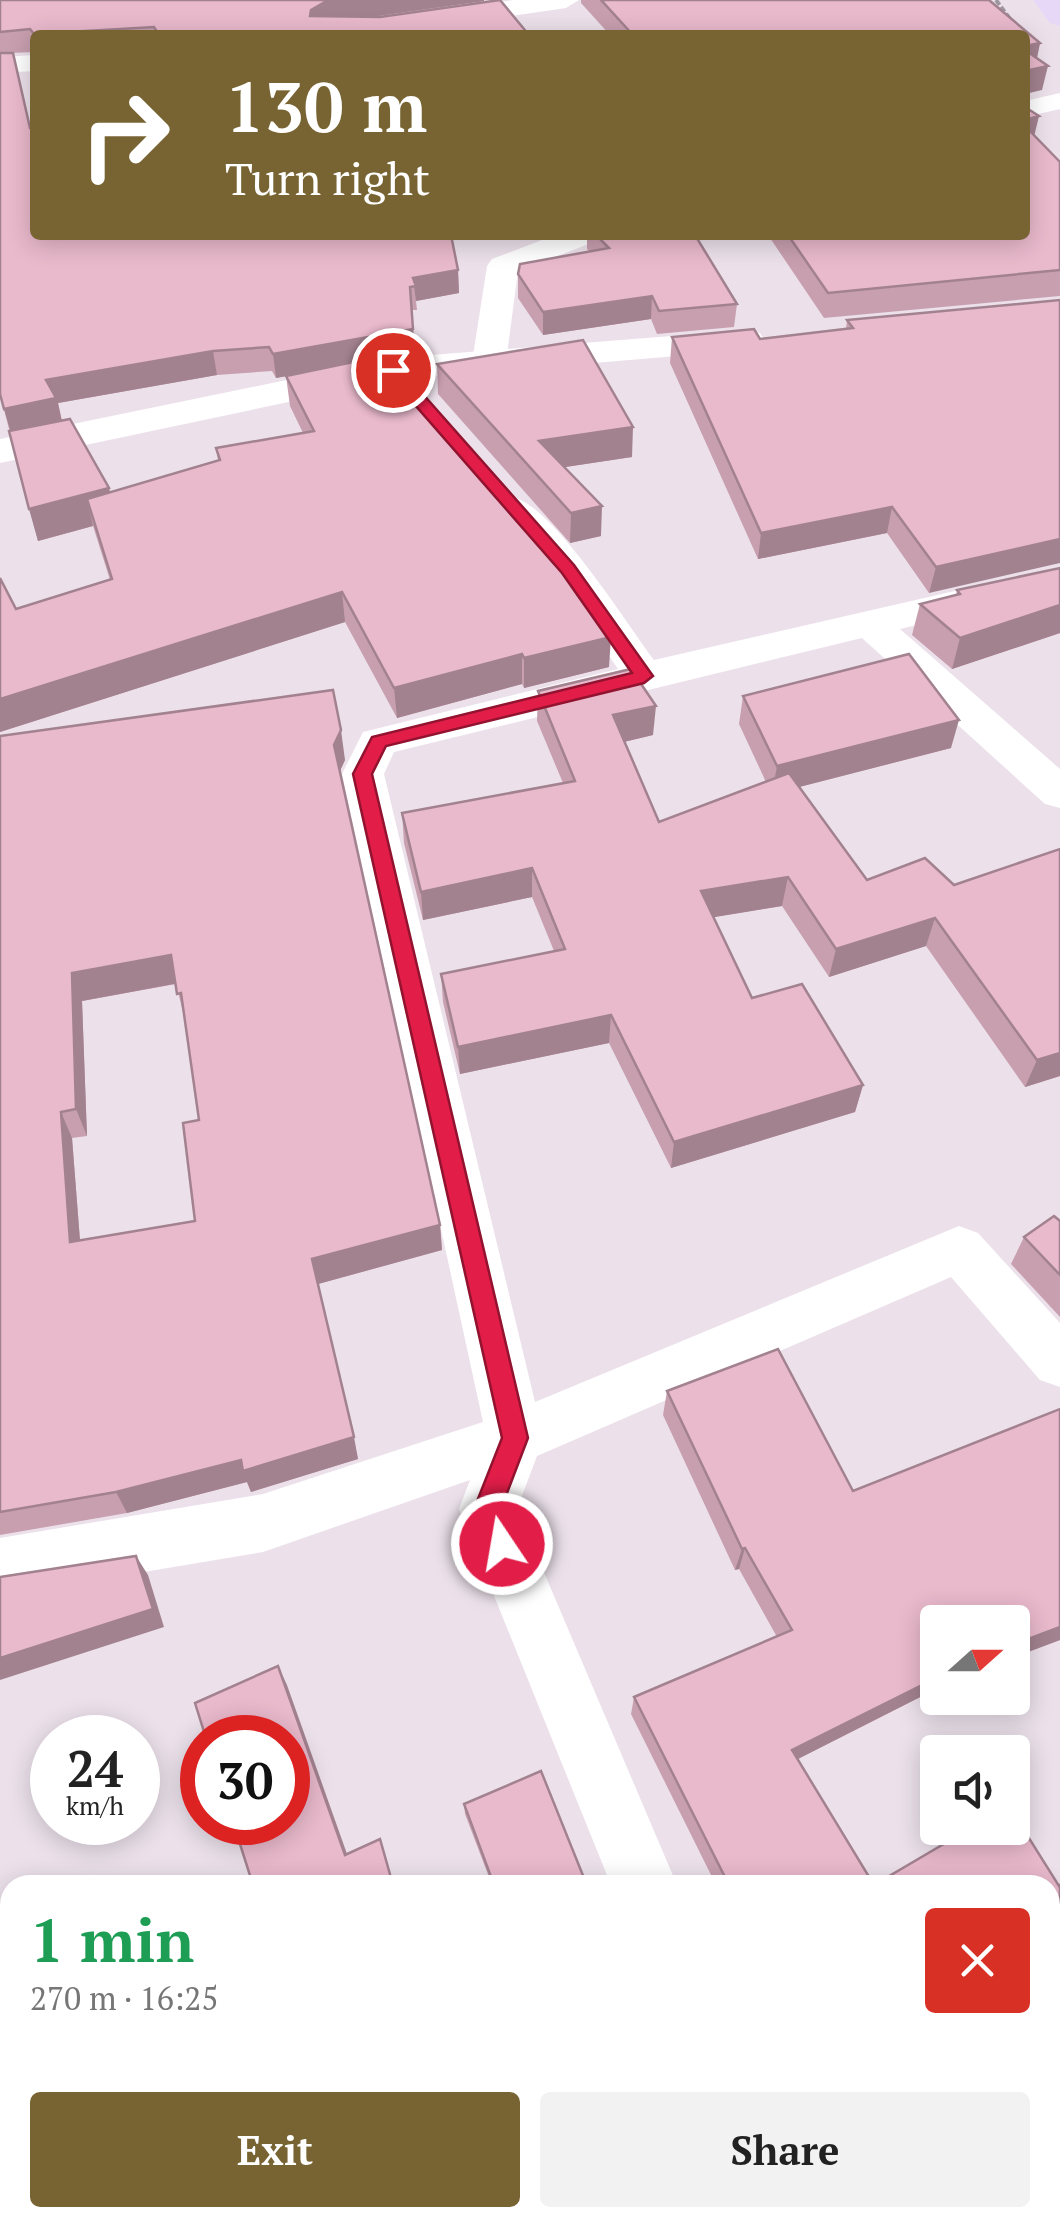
<!DOCTYPE html>
<html lang="en">
<head>
<meta charset="utf-8">
<style>
  body { margin:0; font-family:"PT Serif",serif; background:#f2f2f2; color:#222; height:100vh; display:flex; flex-direction:column; font-size:38px; white-space:nowrap }
  * { box-sizing:border-box; margin:0 }
  p { font-size:32px; color:#767676 }
  .icon { flex:none; width:55px; height:55px; fill:none; stroke:currentColor; stroke-width:2; stroke-linecap:round; stroke-linejoin:round }
  .map { position:relative; flex:1; overflow:hidden }
  .details { position:absolute; left:0px; top:1875px; width:1060px; height:352px; display:flex; flex-direction:column; background:#fff; border-radius:30px 30px 0 0; box-shadow:0 5px 25px #0003 }
  .details>* { flex:none }
  .hud { position:absolute; left:30px; top:30px; width:1000px; height:210px; border-radius:10px; box-shadow:0 5px 25px #0003; background:#786433; color:#fff; overflow:hidden }
  .needle { width:65px; rotate:69deg }
  .fabs { position:absolute; left:920px; top:1605px; display:grid; gap:20px }
  .fabs a { display:grid; place-items:center; width:110px; height:110px; border-radius:10px; background:#fff; box-shadow:0 5px 25px #0003; font-size:50px }
  .speed { position:absolute; left:30px; top:1715px; display:flex; gap:20px; font-size:50px; font-weight:700; text-align:center }
  .speed>* { display:grid; place-content:center; width:130px; height:130px; border-radius:50%; background:#fff; box-shadow:0 5px 25px #0003; line-height:1 }
  .speed small { font-size:25px; font-weight:400 }
  .speed .limit { border:15px solid #d22; background:#fff; color:#111 }
  .pin { position:absolute; display:grid; place-items:center; width:85px; height:85px; color:#fff; margin:-42px; border:5px solid #fff; border-radius:50%; box-shadow:0 2px 10px #0007 }
  .me { position:absolute; width:110px; margin:-55px; rotate:348deg; stroke-linejoin:round; filter:drop-shadow(0 0 8px #0008) }
  .turn { display:flex; align-items:center; gap:35px; height:210px; padding:0 30px; font-size:45px }
  .turn .icon { width:130px; height:130px; stroke-width:2.5 }
  .turn b { display:block; font-size:70px; line-height:85px }
  .round { display:grid; place-items:center; flex:none; width:105px; height:105px; border-radius:10px; background:#f2f2f2 }
  .head { display:flex; align-items:center; justify-content:space-between; height:170px; padding:0 30px }
  h1 { font-size:60px; font-weight:600; line-height:75px; color:#1e9e55 }
  .cta { display:flex; gap:20px; margin-top:auto; padding:20px 30px }
  .cta a { flex:1; height:115px; border-radius:10px; background:#786433; color:#fff; font-size:40px; font-weight:600; line-height:115px; text-align:center }
  .cta a+a { background:#f2f2f2; color:#222 }
  .map>svg:first-child { display:block }
  .lines { fill:none; stroke-linecap:round; stroke-linejoin:round }
  .path { stroke:#9e969e; stroke-width:4; stroke-dasharray:6 2.5; stroke-linecap:butt }
  .minor { fill:#fff; fill-rule:evenodd }
  .tertiary { fill:#fff; fill-rule:evenodd }
  .secondary { fill:#e8d8f8; fill-rule:evenodd }
  .wall { fill:#c89faf; fill-rule:evenodd }
  .shaded-wall { fill:#a3828f }
  .building { fill:#e9b9cc; stroke:#a3828f; stroke-width:2.5; fill-rule:evenodd }
  .route { fill:#e11d48; stroke:#92132f; stroke-width:2.5 }
</style>
</head>
<body>
<div class="map">
<svg width="1060" height="2227" viewBox="0 0 1060 2227">
  <rect width="100%" height="100%" fill="#ece1eb"/>
  <g class="lines">
    <path class="path" d="M996,0L1010,19"/>
    <g class="minor">
      <path d="M514,0H579L566,8L381,35H315L328,27Z"/>
      <path d="M35,55V71L0,73V57Z"/>
      <path d="M1060,93V109L1025,117V101Z"/>
      <path d="M555,235H598L594,242L518,271L506,362L501,369H477L472,362L487,266L492,259Z"/>
      <path d="M515,498C553,507 628,625 654,660L1060,567V591L900,629L1060,769V808L1045,804L862,638L394,752L384,774L535,1402L959,1226L978,1233L1060,1323V1387L1040,1380L951,1277L537,1456L517,1509L677,1885H611L459,1509L470,1480L263,1552L0,1596V1538L263,1494L483,1422L342,774L363,732L618,669L555,577L497,509L502,501Z"/>
      <path d="M637,2218H783L787,2227H633Z"/>
    </g>
    <path class="tertiary" d="M747,330L760,333L765,341L760,349L393,380L0,463V439L393,358Z"/>
    <path class="secondary" d="M1033,0H1060V26L1050,23Z"/>
  </g>
  <g class="wall">
    <path d="M0,0L484,1L373,17L529,35H35V52L9,53L30,128L458,270L459,293L416,301L417,310H412L415,353L384,358L609,667L524,688L522,684L397,718L345,622L0,732V578L16,609L110,580L93,526L38,541L0,394ZM272,371L276,378L286,376L290,406L303,433L216,448L218,460L110,492L109,488L62,421L58,403L217,375Z"/>
    <path d="M581,0H989L1040,43L1037,58L1042,90L1025,35H610L581,3Z"/>
    <path d="M1034,136L1060,162V296L824,318L768,235H1025Z"/>
    <path d="M587,235H695L737,304L734,327L657,334L651,319L543,335L518,298V274L589,251L587,249Z"/>
    <path d="M1060,300L929,593L887,533L758,559L670,363L672,337L760,339L846,329L847,320Z"/>
    <path d="M437,364L632,457L565,467L601,536L570,543L438,394Z"/>
    <path d="M1060,568V633L952,669L912,635L920,604L956,595L957,590Z"/>
    <path d="M538,691L653,735L624,742L659,822L766,782L739,724L743,696L951,748L799,787L867,880L925,858L1060,1076L1025,1087L926,946L829,977L782,906L713,917L752,998L863,1085L855,1112L671,1168L609,1043L460,1074L443,1002L441,974L554,951L532,897L423,920L404,843L402,813L563,783L537,721Z"/>
    <path d="M0,736L345,760L340,771L440,1225L442,1250L318,1284L358,1459L251,1492L247,1482L127,1513L0,1535ZM176,984L185,1020L199,1120L195,1221L80,1240L72,1138L87,1136L82,1001Z"/>
    <path d="M1060,1221V1317L1011,1264L1024,1237Z"/>
    <path d="M667,1391L853,1491L1060,1640L1012,1658V1622L938,1688L798,1759L874,1885H716L631,1714L634,1697L777,1637L739,1569L735,1570L663,1415Z"/>
    <path d="M464,1804L586,1883V1885H492L465,1814Z"/>
    <path d="M792,2218H965L970,2227H796Z"/>
  </g>
  <g class="shaded-wall">
    <path d="M336,0H484V1L327,23L310,16L311,10L325,2Z"/>
    <path d="M1040,43L1035,67L1025,69V46Z"/>
    <path d="M1048,66L1042,90L1025,94V71Z"/>
    <path d="M1039,116L1033,141L1025,143V120Z"/>
    <path d="M458,270L459,293L416,301L413,278Z"/>
    <path d="M652,296L651,319L543,335V312Z"/>
    <path d="M413,329L415,353L276,378L273,354Z"/>
    <path d="M213,351L217,375L58,403L62,422L11,433L4,409L46,380Z"/>
    <path d="M633,427L632,457L539,471V441Z"/>
    <path d="M109,488L116,520L87,499L93,526L38,541L29,509Z"/>
    <path d="M602,506L601,536L570,543L571,513Z"/>
    <path d="M892,507L887,533L758,559L761,533Z"/>
    <path d="M1060,539V563L929,593L936,567Z"/>
    <path d="M342,592L345,622L0,732V699Z"/>
    <path d="M1060,605V633L952,669L960,638Z"/>
    <path d="M611,637L609,667L524,688V658Z"/>
    <path d="M522,654V684L397,718L394,688Z"/>
    <path d="M656,706L653,735L611,745L613,715Z"/>
    <path d="M959,720L951,748L772,794L777,766Z"/>
    <path d="M341,730L345,760L338,775L334,745Z"/>
    <path d="M532,868V897L423,920L421,892Z"/>
    <path d="M788,877L782,906L697,920L701,891Z"/>
    <path d="M935,918L926,946L829,977L836,949Z"/>
    <path d="M171,955L179,983L82,1001L87,1136L76,1109L72,973Z"/>
    <path d="M611,1015L609,1043L460,1074L458,1047Z"/>
    <path d="M1060,1053V1076L1025,1087L1037,1060Z"/>
    <path d="M863,1085L855,1112L671,1168L674,1142Z"/>
    <path d="M61,1112L72,1138L82,1267L70,1242Z"/>
    <path d="M440,1225L442,1250L318,1284L312,1259Z"/>
    <path d="M354,1437L358,1459L251,1492L247,1482L127,1513L116,1492L241,1460Z"/>
    <path d="M745,1548L739,1569L735,1570L742,1549Z"/>
    <path d="M136,1556L148,1575L164,1627L0,1680V1658Z"/>
    <path d="M1060,1627V1640L1012,1658V1645Z"/>
    <path d="M278,1666L287,1685L352,1868L345,1855Z"/>
    <path d="M938,1677V1688L784,1766L792,1750Z"/>
    <path d="M0,1908L10,1956V2014L0,2018Z"/>
    <path d="M10,2217V2218H30L10,2227H0V2221Z"/>
    <path d="M405,2218H410L413,2227H408Z"/>
  </g>
  <g class="building">
    <path d="M0,0H336L325,2L311,10L310,16L380,17L500,0L529,35H159L154,27L34,34L30,29L0,32Z"/>
    <path d="M601,0H989L1040,43L1025,46V35H633Z"/>
    <path d="M1025,50L1048,66L1025,71Z"/>
    <path d="M0,53H13L30,128H35V235H451L458,270L413,278L416,286L410,287L413,329L273,354L269,347L213,351L46,380L56,398L4,409L0,394Z"/>
    <path d="M1025,107L1039,116L1025,120Z"/>
    <path d="M1025,126L1060,162V270L828,293L788,235H1025Z"/>
    <path d="M596,235H695L737,304L659,311L652,296L543,312L518,274L520,264L609,248Z"/>
    <path d="M1060,300V539L936,567L892,507L761,533L672,337L754,329L760,339L853,328L847,320Z"/>
    <path d="M583,340L633,427L539,441L602,506L571,513L437,364Z"/>
    <path d="M382,356L552,549L611,637L524,658L522,654L394,688L342,592L0,699V578L16,609L112,579L87,499L220,460L216,448L314,431L286,376Z"/>
    <path d="M70,419L109,488L29,509L9,431Z"/>
    <path d="M1060,568V605L960,638L920,604L960,594L957,590Z"/>
    <path d="M909,654L959,720L777,766L743,696Z"/>
    <path d="M631,669L656,706L613,715L659,822L789,773L867,880L925,858L954,885L1060,849V1053L1037,1060L935,918L836,949L788,877L701,891L752,998L802,984L863,1085L674,1142L611,1015L458,1047L441,974L565,949L532,868L421,892L402,813L575,781L538,691Z"/>
    <path d="M333,690L341,730L334,745L440,1225L312,1259L354,1437L243,1471L241,1460L116,1492L0,1512V736ZM171,955L177,994L181,993L199,1120L183,1123L195,1221L70,1242L61,1112L76,1109L72,973Z"/>
    <path d="M1054,1216L1060,1221V1275L1024,1237Z"/>
    <path d="M778,1349L853,1491L1060,1409V1627L1012,1645V1622H938V1677L792,1750L874,1885H729L634,1697L792,1630L745,1548L742,1549L667,1391Z"/>
    <path d="M136,1556L153,1609L0,1658V1577Z"/>
    <path d="M278,1666L345,1855L380,1839L393,1885H253L233,1822H288V1738H206L195,1703Z"/>
    <path d="M541,1771L586,1883L583,1885H494L464,1804Z"/>
    <path d="M1012,1811L1059,1886L1060,1885V1998L1050,2003V1885H874L971,1828H1012Z"/>
    <path d="M0,1984L4,2002L0,2003Z"/>
    <path d="M10,2107V2217L0,2221V2112Z"/>
    <path d="M80,2218H405L408,2227H82Z"/>
    <path d="M802,2218H965L970,2227H807Z"/>
  </g>
  <path class="route" d="M387,366H398L574,565L653,676L644,683L386,746L372,774L528,1438L501,1509L516,1544L512,1553L502,1557L492,1553L474,1509L502,1438L353,774L372,737L632,673L562,573L387,373Z"/>
</svg>
<div class="fabs">
<a><svg class="needle" viewBox="-14 -14 28 28"><path d="M0-13l5 13h-10z" fill="#e53935"/><path d="M0 13l5-13h-10z" fill="#767676"/></svg></a>
<a><svg class="icon" aria-label="sound" viewBox="0 0 24 24"><path d="M4 9h4l5-4v14l-5-4H4zM17 9q2 3 0 6"/></svg></a>
</div>
<div class="speed"><div>24<small>km/h</small></div><div class="limit">30</div></div>
<div class="pin" style="left:393px;top:370px;background:#d93025"><svg class="icon" aria-label="arrive" viewBox="0 0 24 24"><path d="M6 21V4h12l-3 4 3 4H6"/></svg></div>
<svg class="me" style="left:502px;top:1544px" viewBox="-20 -20 40 40"><circle r="17" fill="#e11d48" stroke="#fff" stroke-width="3"/><path d="M0-11L8 9 0 5-8 9z" fill="#fff"/></svg>
<div class="hud">
<div class="turn"><svg class="icon" aria-label="right" viewBox="0 0 24 24"><path d="M7 20v-9h11M14 6l5 5-5 5"/></svg><div><b>130 m</b>Turn right</div></div>
</div>
<section class="details">
<div class="head"><div><h1>1 min</h1><p>270 m · 16:25</p></div><a class="round" style="background:#d93025;color:#fff"><svg class="icon" aria-label="close" viewBox="0 0 24 24"><path d="M6 6l12 12M18 6L6 18"/></svg></a></div>
<div class="cta"><a>Exit</a><a>Share</a></div>
</section>
</div>
</body>
</html>
